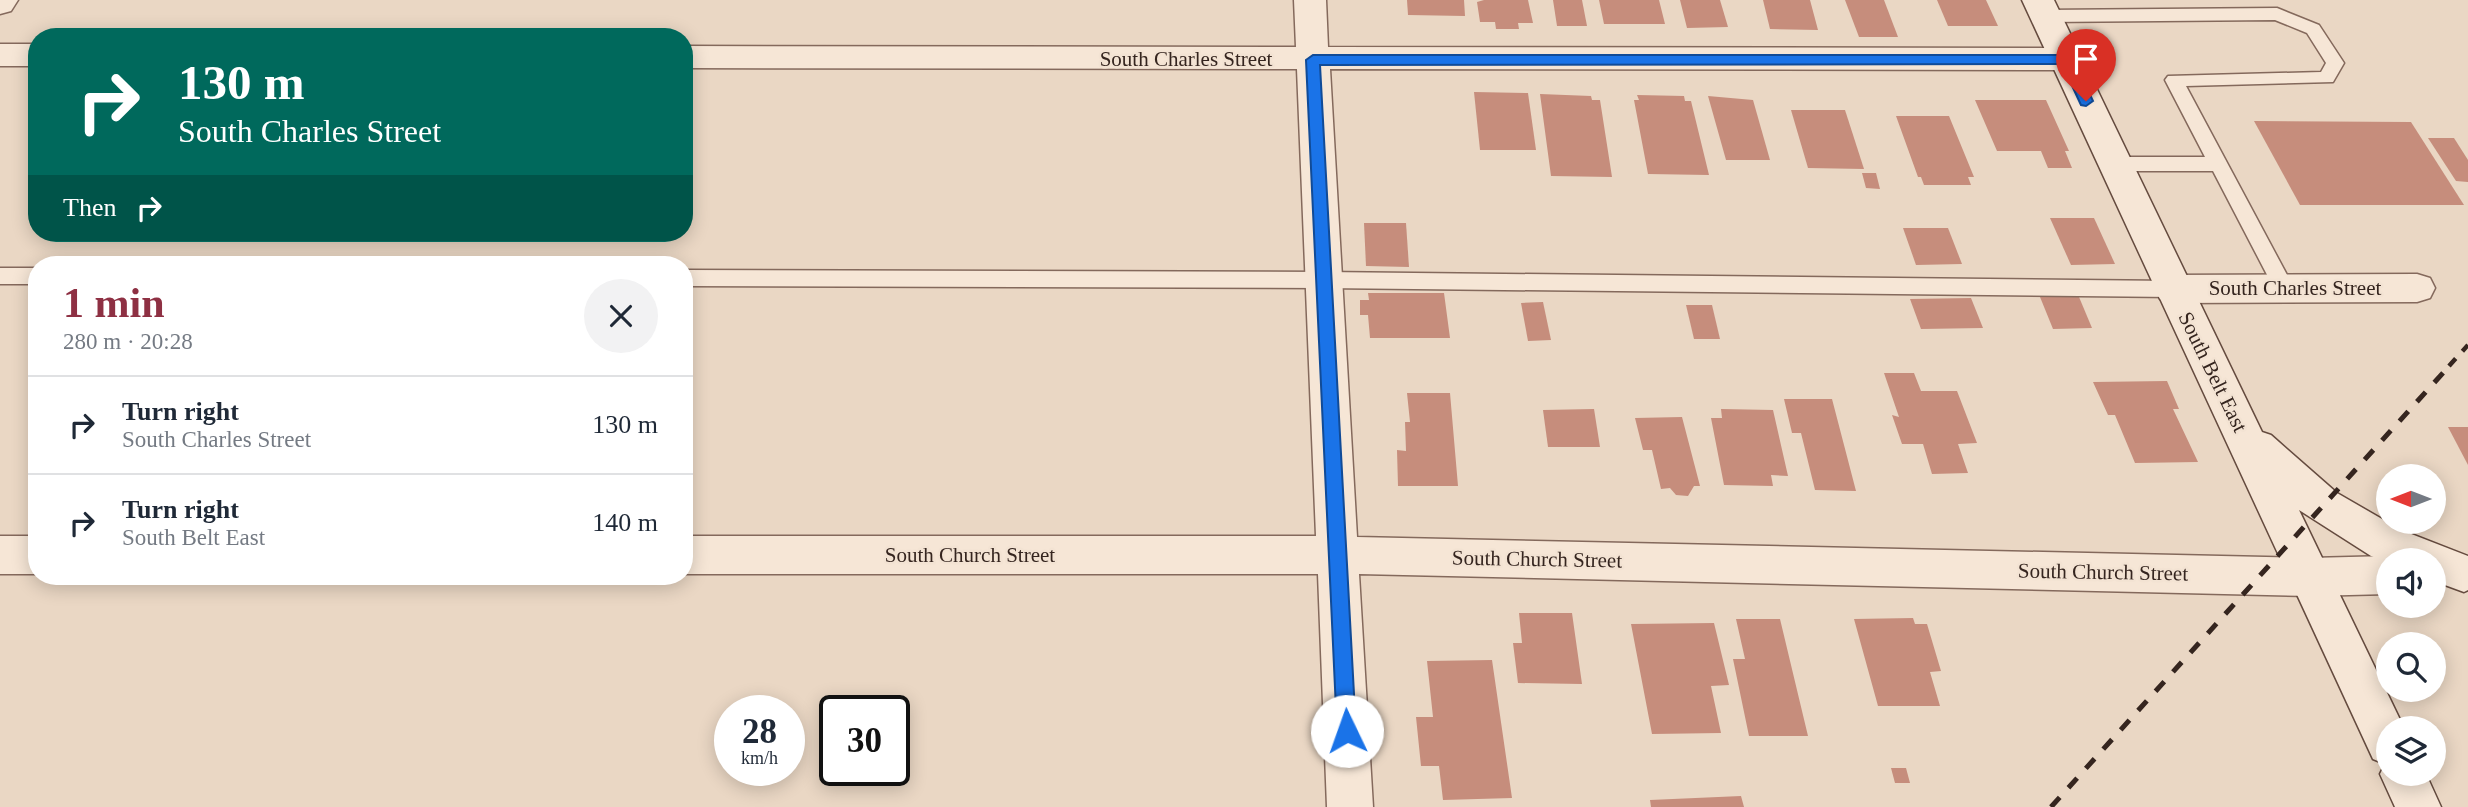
<!DOCTYPE html>
<html lang="en">
<head>
<meta charset="utf-8">
<style>
  body { margin:0; font-family:"Times New Roman",serif; background:#f2f2f3; color:#1f2937; height:100vh; display:flex; flex-direction:column; font-size:26px; white-space:nowrap }
  * { box-sizing:border-box; margin:0 }
  p { font-size:23px; color:#747a83 }
  .icon { flex:none; width:38px; height:38px; fill:none; stroke:currentColor; stroke-width:2; stroke-linecap:round; stroke-linejoin:round }
  .map { position:relative; flex:1; overflow:hidden }
  .sheet { position:absolute; left:28px; top:256px; width:665px; height:329px; display:flex; flex-direction:column; background:#fff; border-radius:28px; box-shadow:0 4px 18px #0003 }
  .sheet>* { flex:none }
  .top-card { position:absolute; left:28px; top:28px; width:665px; height:214px; border-radius:28px; box-shadow:0 4px 18px #0003; background:#00695c; color:#fff; overflow:hidden }
  .needle { width:46px; rotate:270deg }
  .buttons { position:absolute; left:2376px; top:464px; display:grid; gap:14px }
  .buttons a { display:grid; place-items:center; width:70px; height:70px; border-radius:50%; background:#fff; box-shadow:0 4px 18px #0003; font-size:35px }
  .speed { position:absolute; left:714px; top:695px; display:flex; gap:14px; font-size:35px; font-weight:700; text-align:center }
  .speed>* { display:grid; place-content:center; width:91px; height:91px; border-radius:50%; background:#fff; box-shadow:0 4px 18px #0003; line-height:1 }
  .speed small { font-size:18px; font-weight:400 }
  .speed .limit { border:4px solid #111; border-radius:10px; background:#fff; color:#111 }
  .pin { position:absolute; display:grid; place-items:center; width:60px; height:60px; color:#fff; margin:-72px -30px; border-radius:50% 50% 50% 0; rotate:-45deg; box-shadow:0 0 7px #0007 }
  .pin .icon { rotate:45deg }
  .me { position:absolute; width:77px; margin:-38px; rotate:357deg; stroke-linejoin:round; filter:drop-shadow(0 0 5px #0008) }
  .turn { display:flex; align-items:center; gap:24px; height:147px; padding:0 35px; font-size:32px }
  .turn .icon { width:91px; height:91px; stroke-width:2.5 }
  .turn b { display:block; font-size:49px; line-height:60px }
  .then { display:flex; align-items:center; height:66px; padding:0 35px; background:#0003; gap:14px; font-size:26px }
  .round { display:grid; place-items:center; flex:none; width:74px; height:74px; border-radius:37px; background:#f2f2f3 }
  .summary { display:flex; align-items:center; justify-content:space-between; height:119px; padding:0 35px }
  h1 { font-size:42px; font-weight:700; line-height:52px; color:#8e3043 }
  ul { padding:0; list-style:none }
  li { display:flex; align-items:center; gap:21px; height:98px; padding:0 35px; border-top:2px solid #e0e1e3 }
  li div { flex:1 }
  li b { display:block; font-size:26px }
  li em { font-style:normal }
  .map>svg:first-child { display:block }
  .building { fill:#c68d7c }
  .lines { fill:none; stroke-linecap:round; stroke-linejoin:round }
  .lane-casing { stroke:#84695c; stroke-width:3 }
  .street-casing { stroke:#84695c; stroke-width:3 }
  .secondary-casing { stroke:#654b3f; stroke-width:3 }
  .lane { fill:#f6e6d6; fill-rule:evenodd }
  .street { fill:#f6e6d6; fill-rule:evenodd }
  .secondary { fill:#f6e6d6; fill-rule:evenodd }
  .rail-far1 { stroke:#35251f; stroke-width:4.5; stroke-dasharray:10 10; stroke-linecap:butt }
  .rail { stroke:#35251f; stroke-width:5; stroke-dasharray:13 13; stroke-linecap:butt }
  .route { fill:#1a73e8; stroke:#114b97; stroke-width:2 }
  .labels { text-anchor:middle; dominant-baseline:central; stroke-width:5; stroke-linejoin:round; paint-order:stroke }
  .street-label { font-size:21px; fill:#35251f; stroke:#f3e3d3 }
</style>
</head>
<body>
<div class="map">
<svg width="2468" height="807" viewBox="0 0 2468 807">
  <rect width="100%" height="100%" fill="#ead7c4"/>
  <g class="building">
    <path d="M1407,0H1464L1465,16L1408,15Z"/>
    <path d="M1484,0H1528L1533,23H1518L1519,29H1496L1495,22H1480L1477,2Z"/>
    <path d="M1553,0H1582L1587,26H1557Z"/>
    <path d="M1599,0H1659L1665,24H1604Z"/>
    <path d="M1680,0H1720L1728,27L1687,28Z"/>
    <path d="M1763,0H1810L1818,30L1770,29Z"/>
    <path d="M1845,0H1884L1898,37H1859Z"/>
    <path d="M1937,0H1986L1998,26H1948Z"/>
    <path d="M1474,92L1528,93L1536,150H1480Z"/>
    <path d="M1540,94L1591,96L1592,100H1600L1612,177L1551,176Z"/>
    <path d="M1637,95L1684,96L1685,101H1691L1709,175L1648,174L1634,100H1639Z"/>
    <path d="M1708,96L1753,100L1770,160H1726Z"/>
    <path d="M1975,100H2046L2069,151H2065L2072,168H2048L2041,151H1997Z"/>
    <path d="M1791,110H1845L1864,169L1808,168Z"/>
    <path d="M1896,116H1949L1974,177H1968L1971,185H1924L1921,177H1918Z"/>
    <path d="M2254,121L2411,122L2464,205H2300Z"/>
    <path d="M2428,138H2454L2468,160V182L2456,181Z"/>
    <path d="M1862,173H1876L1880,189L1866,188Z"/>
    <path d="M2050,218H2094L2115,264L2071,265Z"/>
    <path d="M1364,223H1406L1409,267L1366,266Z"/>
    <path d="M1903,228H1948L1962,264L1916,265Z"/>
    <path d="M1368,293H1444L1450,338H1370L1368,315H1360V300H1369Z"/>
    <path d="M2040,297H2079L2092,328L2053,329Z"/>
    <path d="M1971,298L1983,328L1921,329L1910,299Z"/>
    <path d="M1543,302L1551,340L1528,341L1521,303Z"/>
    <path d="M1686,305H1712L1720,339H1694Z"/>
    <path d="M1884,373H1914L1921,391H1957L1977,443L1958,444L1968,473L1932,474L1923,444H1902L1892,415L1899,417Z"/>
    <path d="M2167,381L2179,409H2173L2198,462L2135,463L2115,415H2108L2093,382Z"/>
    <path d="M1407,393H1450L1458,486H1398L1397,450L1406,451L1405,422H1410Z"/>
    <path d="M1784,399H1832L1856,491L1815,490L1801,433H1792Z"/>
    <path d="M1594,409L1600,447H1548L1543,410Z"/>
    <path d="M1721,409L1773,410L1788,476L1771,475L1773,486L1724,485L1711,418H1722Z"/>
    <path d="M1682,417L1700,486H1694L1688,496L1676,495L1670,488L1661,489L1652,450H1643L1635,418Z"/>
    <path d="M2448,427H2468V465Z"/>
    <path d="M1519,613H1572L1582,684L1518,683L1513,643H1522Z"/>
    <path d="M1913,618L1915,624H1927L1941,671L1930,672L1940,706H1878L1854,619Z"/>
    <path d="M1736,619H1780L1808,736H1749L1733,659H1745Z"/>
    <path d="M1714,623L1729,685L1711,686L1721,733L1652,734L1631,624Z"/>
    <path d="M1492,660L1512,798L1443,800L1439,766H1421L1416,717H1433L1427,661Z"/>
    <path d="M1891,768H1906L1910,783H1895Z"/>
    <path d="M1741,796L1744,807H1651L1650,800Z"/>
  </g>
  <g class="lines">
    <g class="lane-casing">
      <g id="lane">
        <path d="M2277,8L2319,25L2344,63L2333,82L2186,86L2294,288L2291,294H2277L2213,171H2115L2106,164L2115,157H2205L2165,80L2168,76L2321,72L2326,63L2307,33L2275,20L2046,22L2037,16L2046,10Z"/>
        <rect x="0" y="268" width="37" height="16"/>
        <path d="M684,270L1324,272L2173,281L2180,283L2183,289L2180,295L2173,297L1324,288L684,286Z"/>
      </g>
    </g>
    <g class="street-casing">
      <g id="street">
        <path d="M0,0H18L11,11L0,14Z"/>
        <path d="M1294,0H1326L1328,47L2066,48L2077,51L2082,59L2077,67L2066,70L1330,69L1357,537L2310,558L2389,556L2399,560H2389V594L2310,596L1359,574L1373,807H1327L1318,574H684V536H1316L1297,69L684,68V46L1296,47Z"/>
        <rect x="0" y="44" width="37" height="22"/>
        <path d="M2417,274L2430,278L2435,288L2430,298L2417,302L2173,303L2160,299L2155,289L2160,279L2173,275Z"/>
        <rect x="0" y="536" width="37" height="38"/>
      </g>
    </g>
    <g class="secondary-casing">
      <path id="secondary" d="M2022,0H2054L2262,432L2271,435L2337,493L2401,530L2468,556V590L2464,592L2434,581V560H2389V563L2371,556L2299,510L2404,728H2389V774H2426L2441,807H2395L2380,774L2385,764L2373,759Z"/>
    </g>
    <use href="#lane" class="lane"/>
    <use href="#street" class="street"/>
    <use href="#secondary" class="secondary"/>
    <path class="rail-far1" d="M2449,366L2468,345"/>
    <path class="rail" d="M2051,807L2451,364"/>
  </g>
  <path class="route" d="M1313,55H2066L2073,59L2093,101L2086,106L2081,105L2062,64L1320,65L1356,731L1353,738L1347,740L1340,738L1337,731L1306,60Z"/>
  <g class="labels">
    <g class="street-label">
      <text x="1186" y="59">South Charles Street</text>
      <text x="2295" y="288">South Charles Street</text>
      <text transform="translate(2213 372) rotate(64)">South Belt East</text>
      <text x="970" y="555">South Church Street</text>
      <text transform="translate(1537 559) rotate(1)">South Church Street</text>
      <text transform="translate(2103 572) rotate(1)">South Church Street</text>
    </g>
  </g>
</svg>
<div class="buttons">
<a><svg class="needle" viewBox="-14 -14 28 28"><path d="M0-13l5 13h-10z" fill="#e53935"/><path d="M0 13l5-13h-10z" fill="#747a83"/></svg></a>
<a><svg class="icon" aria-label="sound" viewBox="0 0 24 24"><path d="M4 9h4l5-4v14l-5-4H4zM17 9q2 3 0 6"/></svg></a>
<a><svg class="icon" aria-label="search" viewBox="0 0 24 24"><circle cx="10" cy="10" r="6"/><path d="M15 15l6 6"/></svg></a>
<a><svg class="icon" aria-label="layers" viewBox="0 0 24 24"><path d="M12 4l9 5-9 5-9-5zM3 14l9 5 9-5"/></svg></a>
</div>
<div class="speed"><div>28<small>km/h</small></div><div class="limit">30</div></div>
<div class="pin" style="left:2086px;top:101px;background:#d93025"><svg class="icon" aria-label="arrive" viewBox="0 0 24 24"><path d="M6 21V4h12l-3 4 3 4H6"/></svg></div>
<svg class="me" style="left:1347px;top:731px" viewBox="-20 -20 40 40"><circle r="19" fill="#fff"/><path d="M0-13L10 11 0 6-10 11z" fill="#1a73e8"/></svg>
<div class="top-card">
<div class="turn"><svg class="icon" aria-label="right" viewBox="0 0 24 24"><path d="M7 20v-9h11M14 6l5 5-5 5"/></svg><div><b>130 m</b>South Charles Street</div></div>
<div class="then">Then<svg class="icon" aria-label="right" viewBox="0 0 24 24"><path d="M7 20v-9h11M14 6l5 5-5 5"/></svg></div>
</div>
<section class="sheet">
<div class="summary"><div><h1>1 min</h1><p>280 m · 20:28</p></div><a class="round"><svg class="icon" aria-label="close" viewBox="0 0 24 24"><path d="M6 6l12 12M18 6L6 18"/></svg></a></div>
<ul>
<li><svg class="icon" aria-label="right" viewBox="0 0 24 24"><path d="M7 20v-9h11M14 6l5 5-5 5"/></svg><div><b>Turn right</b><p>South Charles Street</p></div><em>130 m</em></li>
<li><svg class="icon" aria-label="right" viewBox="0 0 24 24"><path d="M7 20v-9h11M14 6l5 5-5 5"/></svg><div><b>Turn right</b><p>South Belt East</p></div><em>140 m</em></li>
</ul>
</section>
</div>
</body>
</html>
